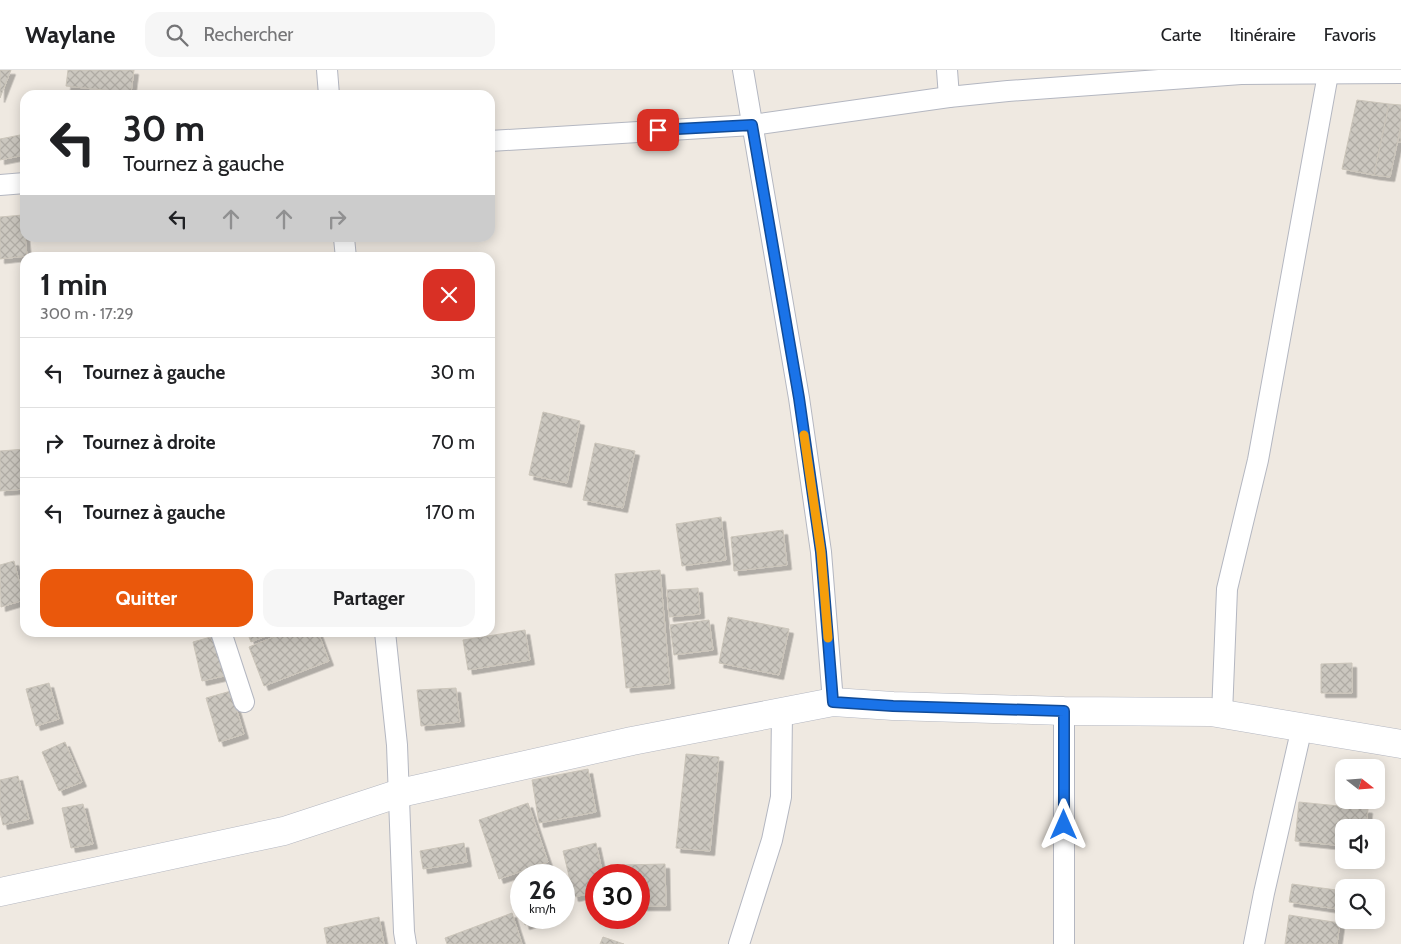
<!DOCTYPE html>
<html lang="fr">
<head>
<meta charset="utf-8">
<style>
  body { margin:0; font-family:Cabin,sans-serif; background:#f6f6f6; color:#202124; height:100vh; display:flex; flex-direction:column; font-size:19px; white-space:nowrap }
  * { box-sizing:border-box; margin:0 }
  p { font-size:16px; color:#757577 }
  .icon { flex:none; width:28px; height:28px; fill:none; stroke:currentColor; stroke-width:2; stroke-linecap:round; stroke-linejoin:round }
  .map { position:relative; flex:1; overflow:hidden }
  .sheet { position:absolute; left:20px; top:182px; width:475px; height:385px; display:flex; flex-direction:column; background:#fff; border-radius:15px; box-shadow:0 2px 12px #0003 }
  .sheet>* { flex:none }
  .guide { position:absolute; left:20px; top:20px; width:475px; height:152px; border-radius:15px; box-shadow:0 2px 12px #0003; background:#fff; color:#202124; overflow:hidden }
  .needle { width:32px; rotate:107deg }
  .tools { position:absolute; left:1335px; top:689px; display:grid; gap:10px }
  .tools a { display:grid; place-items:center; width:50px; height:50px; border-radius:10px; background:#fff; box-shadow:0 2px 12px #0003; font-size:25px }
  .speed { position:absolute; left:510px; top:794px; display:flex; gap:10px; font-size:25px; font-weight:700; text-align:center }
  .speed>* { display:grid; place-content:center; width:65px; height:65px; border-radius:50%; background:#fff; box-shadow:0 2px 12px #0003; line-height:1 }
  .speed small { font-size:12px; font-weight:400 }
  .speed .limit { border:8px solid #d22; background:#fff; color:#111 }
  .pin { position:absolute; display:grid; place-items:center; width:42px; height:42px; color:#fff; margin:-21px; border-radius:10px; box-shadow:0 2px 8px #0006 }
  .me { position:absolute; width:55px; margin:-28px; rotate:0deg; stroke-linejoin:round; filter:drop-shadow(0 0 4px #0008) }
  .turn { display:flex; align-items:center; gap:18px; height:105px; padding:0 20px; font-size:22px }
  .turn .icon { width:65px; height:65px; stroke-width:2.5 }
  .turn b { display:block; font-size:35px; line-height:42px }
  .lanes { display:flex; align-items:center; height:48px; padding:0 20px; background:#0003; justify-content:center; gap:25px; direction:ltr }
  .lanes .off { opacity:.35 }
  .round { display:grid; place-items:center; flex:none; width:52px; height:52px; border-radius:15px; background:#f6f6f6 }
  .summary { display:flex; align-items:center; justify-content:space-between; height:85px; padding:0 20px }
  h1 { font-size:30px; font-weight:800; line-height:38px }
  .button { display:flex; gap:10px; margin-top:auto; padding:10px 20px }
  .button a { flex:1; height:58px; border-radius:15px; background:#ea580c; color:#fff; font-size:20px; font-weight:800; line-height:58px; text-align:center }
  .button a+a { background:#f6f6f6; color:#202124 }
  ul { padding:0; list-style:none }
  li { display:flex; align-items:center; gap:15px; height:70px; padding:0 20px; border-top:1px solid #e0e0e0 }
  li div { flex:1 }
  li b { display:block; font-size:19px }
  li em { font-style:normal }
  header { display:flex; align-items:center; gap:30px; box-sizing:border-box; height:70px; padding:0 25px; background:#fff; border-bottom:1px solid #e0e0e0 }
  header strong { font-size:24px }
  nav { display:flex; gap:28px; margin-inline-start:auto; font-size:18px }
  .search { width:350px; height:45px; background:#f6f6f6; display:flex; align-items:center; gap:12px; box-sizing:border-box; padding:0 18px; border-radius:15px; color:#757577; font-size:19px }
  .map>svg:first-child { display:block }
  .building { fill:url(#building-cross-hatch); stroke:#cbc5ba; filter:url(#shadow) }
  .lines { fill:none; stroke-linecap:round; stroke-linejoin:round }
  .minor-casing { stroke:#b4b7c1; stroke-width:22 }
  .secondary-casing { stroke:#b4b7c1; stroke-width:29 }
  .minor { stroke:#fff; stroke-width:20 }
  .secondary { stroke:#fff; stroke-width:28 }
  .route-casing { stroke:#114b97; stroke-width:12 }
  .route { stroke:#1a73e8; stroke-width:9 }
  .slow { stroke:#f59e0b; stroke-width:9 }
</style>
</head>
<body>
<header>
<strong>Waylane</strong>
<div class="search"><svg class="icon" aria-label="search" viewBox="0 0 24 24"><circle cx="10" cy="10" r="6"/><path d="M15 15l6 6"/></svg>Rechercher</div>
<nav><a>Carte</a><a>Itinéraire</a><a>Favoris</a></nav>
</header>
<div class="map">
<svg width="1401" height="874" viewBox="0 0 1401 874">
  <defs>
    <pattern id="building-cross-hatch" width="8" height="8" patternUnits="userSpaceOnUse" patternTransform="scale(1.25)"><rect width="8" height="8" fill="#cbc7bf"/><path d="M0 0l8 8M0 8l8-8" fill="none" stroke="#afaba4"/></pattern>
    <filter id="shadow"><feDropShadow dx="4.5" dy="4.5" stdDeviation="0" flood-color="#0004"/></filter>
  </defs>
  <rect width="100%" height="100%" fill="#efe9e1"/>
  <g class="building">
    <path d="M0,0H11L0,28Z"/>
    <path d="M68,0H134L131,23L66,16Z"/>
    <path d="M1357,30L1389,34L1374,105L1342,99Z"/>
    <path d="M1389,34L1401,35V55L1390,107L1374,105Z"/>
    <path d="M1401,55V72H1398Z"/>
    <path d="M25,64V85L0,90V69Z"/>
    <path d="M23,145L27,186L0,189V147Z"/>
    <path d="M543,342L580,351L567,413L529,405Z"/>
    <path d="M595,373L635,381L623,438L583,430Z"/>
    <path d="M25,379V419L0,421V381Z"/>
    <path d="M721,447L726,490L682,496L676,454Z"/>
    <path d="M783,460L787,495L734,501L731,467Z"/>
    <path d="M14,491L24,530L1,537L0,495Z"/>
    <path d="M660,500L670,614L626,618L615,504Z"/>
    <path d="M698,518L700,544L669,547L667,520Z"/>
    <path d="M728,547L789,559L779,605L719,593Z"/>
    <path d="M709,550L713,580L674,585L670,555Z"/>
    <path d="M525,560L530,590L468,600L463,570Z"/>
    <path d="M247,562H276L251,572Z"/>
    <path d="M286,562H318L329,591L264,616L249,577Z"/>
    <path d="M214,566L224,606L202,611L193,572Z"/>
    <path d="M1352,593V623H1321V594Z"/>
    <path d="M49,613L59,649L36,656L26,619Z"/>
    <path d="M456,618L460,652L421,656L417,620Z"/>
    <path d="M231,621L244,664L219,672L206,628Z"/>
    <path d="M65,672L82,712L59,721L42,682Z"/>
    <path d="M686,684L719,687L710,781L676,778Z"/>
    <path d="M588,699L596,742L539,753L532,710Z"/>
    <path d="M18,706L29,749L3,755L0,742V710Z"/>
    <path d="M1299,732L1368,739L1366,758H1344V776L1295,771Z"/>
    <path d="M528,733L548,792L499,809L479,750Z"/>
    <path d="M83,734L93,774L71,778L62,738Z"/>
    <path d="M464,773L467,792L423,799L420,781Z"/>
    <path d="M596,773L603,805H596V822L574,827L563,781Z"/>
    <path d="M665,794L666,836H639V805H622V795Z"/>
    <path d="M1292,814L1344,821V840L1289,832Z"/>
    <path d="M521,819V841L515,821Z"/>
    <path d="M512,843L522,874H447L445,868Z"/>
    <path d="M1289,845L1340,853L1337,874H1285Z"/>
    <path d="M379,847L384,874H327L324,858Z"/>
    <path d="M523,848H549L525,855Z"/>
    <path d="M603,867L624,874H600Z"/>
  </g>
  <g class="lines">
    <g class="minor-casing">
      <g id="minor">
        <path d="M327,0L329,25"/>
        <path d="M743,0L799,328L821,482L833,632"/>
        <path d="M947,0L949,27"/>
        <path d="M490,71L752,55L949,27L1008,21L1241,4L1401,3"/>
        <path d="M0,115L25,113"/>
        <path d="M344,168L346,188"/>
        <path d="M221,562L244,632"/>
        <path d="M385,562L397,675L404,862L406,874"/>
        <path d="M1222,644L1227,519L1258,390L1328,4"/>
        <path d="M739,874L772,770L781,727L782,642"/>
        <path d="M1064,874V641"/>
        <path d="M1254,874L1264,823L1302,657"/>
      </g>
    </g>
    <g class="secondary-casing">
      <path id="secondary" d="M0,822L284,761L400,723L632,671L833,632L893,636L1064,641L1211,642L1401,674"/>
    </g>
    <use href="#minor" class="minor"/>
    <use href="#secondary" class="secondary"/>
  </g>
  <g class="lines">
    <g class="route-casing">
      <path id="route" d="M658,60L752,55L799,328L821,482L833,632L893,636L1064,641V755"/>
    </g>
    <use href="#route" class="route"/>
    <path class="slow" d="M804,365L821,482L828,568"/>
  </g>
</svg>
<div class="tools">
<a><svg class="needle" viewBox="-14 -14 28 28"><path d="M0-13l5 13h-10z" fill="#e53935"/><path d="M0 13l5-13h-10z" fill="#757577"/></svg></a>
<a><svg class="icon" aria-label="sound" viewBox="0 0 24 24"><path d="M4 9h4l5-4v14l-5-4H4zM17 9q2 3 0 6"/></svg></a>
<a><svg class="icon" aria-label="search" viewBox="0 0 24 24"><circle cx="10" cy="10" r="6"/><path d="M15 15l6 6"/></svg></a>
</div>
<div class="speed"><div>26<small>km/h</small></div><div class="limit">30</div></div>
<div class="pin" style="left:658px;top:60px;background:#d93025"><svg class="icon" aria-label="arrive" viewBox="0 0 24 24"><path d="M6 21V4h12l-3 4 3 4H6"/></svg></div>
<svg class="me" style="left:1064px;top:755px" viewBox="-20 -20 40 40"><path d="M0-17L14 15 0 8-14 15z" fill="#1a73e8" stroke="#fff" stroke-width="4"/></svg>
<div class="guide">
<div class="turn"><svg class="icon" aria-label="left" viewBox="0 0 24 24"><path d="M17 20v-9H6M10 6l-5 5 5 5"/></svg><div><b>30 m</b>Tournez à gauche</div></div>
<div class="lanes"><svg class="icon" aria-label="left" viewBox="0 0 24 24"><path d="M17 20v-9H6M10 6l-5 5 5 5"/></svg><svg class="icon off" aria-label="ahead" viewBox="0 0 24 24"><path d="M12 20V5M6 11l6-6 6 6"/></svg><svg class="icon off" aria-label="ahead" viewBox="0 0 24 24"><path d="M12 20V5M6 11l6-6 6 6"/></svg><svg class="icon off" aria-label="right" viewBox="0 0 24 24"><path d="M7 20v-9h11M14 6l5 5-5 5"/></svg></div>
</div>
<section class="sheet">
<div class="summary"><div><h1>1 min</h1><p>300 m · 17:29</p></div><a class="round" style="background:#d93025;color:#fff"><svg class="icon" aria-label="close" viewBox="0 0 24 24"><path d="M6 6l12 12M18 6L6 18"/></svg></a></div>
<ul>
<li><svg class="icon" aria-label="left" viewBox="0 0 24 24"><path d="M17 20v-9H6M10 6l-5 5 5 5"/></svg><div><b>Tournez à gauche</b></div><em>30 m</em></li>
<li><svg class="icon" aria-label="right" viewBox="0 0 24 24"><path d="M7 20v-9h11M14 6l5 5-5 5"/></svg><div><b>Tournez à droite</b></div><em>70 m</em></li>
<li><svg class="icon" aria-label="left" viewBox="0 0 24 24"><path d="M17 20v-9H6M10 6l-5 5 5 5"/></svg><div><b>Tournez à gauche</b></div><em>170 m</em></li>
</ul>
<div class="button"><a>Quitter</a><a>Partager</a></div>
</section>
</div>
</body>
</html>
